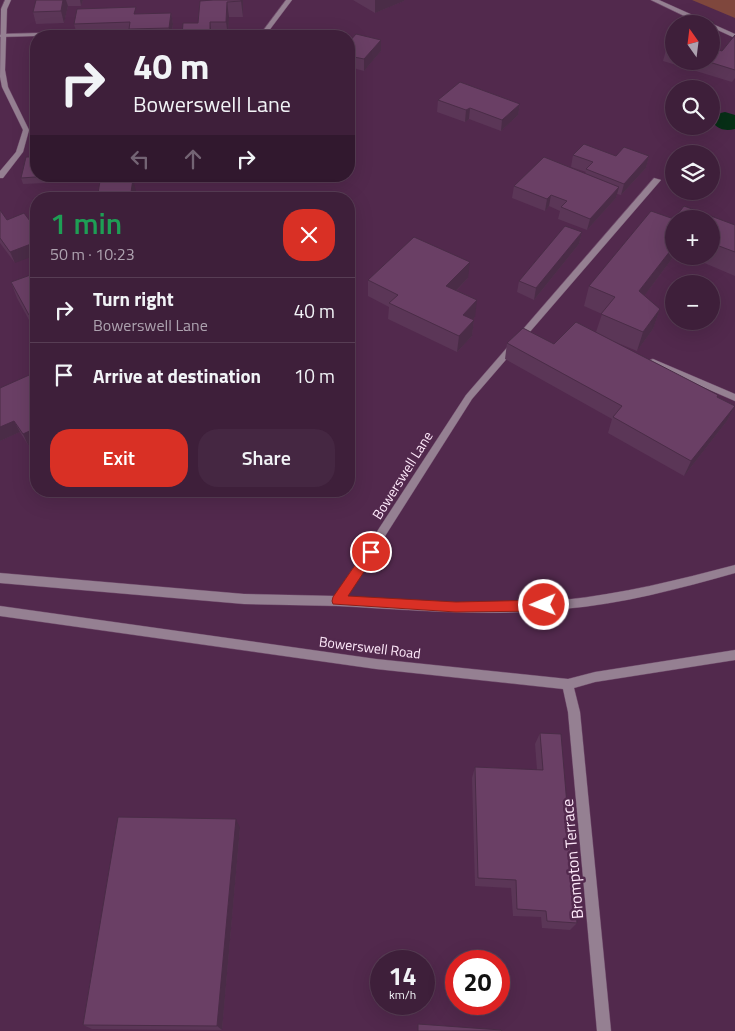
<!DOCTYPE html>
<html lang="en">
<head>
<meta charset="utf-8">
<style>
  body { margin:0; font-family:"Titillium Web",sans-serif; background:#452742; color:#f1f3f6; height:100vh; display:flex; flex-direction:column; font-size:19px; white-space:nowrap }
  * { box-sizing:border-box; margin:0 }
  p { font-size:16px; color:#ada2af }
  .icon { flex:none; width:28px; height:28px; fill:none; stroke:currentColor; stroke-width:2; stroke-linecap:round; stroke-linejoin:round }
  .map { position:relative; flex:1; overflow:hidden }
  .sheet { position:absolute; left:30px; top:192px; width:325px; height:305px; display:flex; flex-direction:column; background:#3e1f3a; border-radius:20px; box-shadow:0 5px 20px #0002,0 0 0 1px #573d54 }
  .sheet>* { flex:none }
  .hud { position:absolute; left:30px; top:30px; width:325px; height:152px; border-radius:20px; box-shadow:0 5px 20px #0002,0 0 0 1px #573d54; background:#3e1f3a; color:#f1f3f6; overflow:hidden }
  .needle { width:32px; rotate:346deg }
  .fabs { position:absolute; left:665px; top:15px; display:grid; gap:10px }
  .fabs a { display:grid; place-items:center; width:55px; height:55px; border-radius:50%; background:#3e1f3a; box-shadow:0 5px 20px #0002,0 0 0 1px #573d54; font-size:25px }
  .speed { position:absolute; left:370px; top:950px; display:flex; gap:10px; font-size:25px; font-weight:700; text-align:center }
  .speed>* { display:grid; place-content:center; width:65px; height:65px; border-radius:50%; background:#3e1f3a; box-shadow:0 5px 20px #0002,0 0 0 1px #573d54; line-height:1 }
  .speed small { font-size:12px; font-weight:400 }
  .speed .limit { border:8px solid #d22; background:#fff; color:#111 }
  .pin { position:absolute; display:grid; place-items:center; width:42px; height:42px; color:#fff; margin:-21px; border:2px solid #fff; border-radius:50%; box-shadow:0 1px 5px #0007 }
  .me { position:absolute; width:55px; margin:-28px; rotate:269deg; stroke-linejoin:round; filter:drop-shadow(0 0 4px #0008) }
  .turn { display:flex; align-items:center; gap:18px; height:105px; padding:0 20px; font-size:22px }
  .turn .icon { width:65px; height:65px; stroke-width:2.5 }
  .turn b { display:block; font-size:35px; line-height:42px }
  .lanes { display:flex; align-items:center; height:48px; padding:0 20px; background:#0003; justify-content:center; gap:25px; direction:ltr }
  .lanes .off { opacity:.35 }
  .round { display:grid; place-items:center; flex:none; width:52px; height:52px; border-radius:20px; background:#452742 }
  .headline { display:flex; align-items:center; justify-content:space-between; height:85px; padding:0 20px }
  h1 { font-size:30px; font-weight:600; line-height:38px; color:#1e9e55 }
  .button { display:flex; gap:10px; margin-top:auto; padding:10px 20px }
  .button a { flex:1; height:58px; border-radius:20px; background:#d93025; color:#fff; font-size:20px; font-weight:600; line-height:58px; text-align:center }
  .button a+a { background:#452742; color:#f1f3f6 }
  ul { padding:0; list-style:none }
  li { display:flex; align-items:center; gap:15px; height:65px; padding:0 20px; border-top:1px solid #573d54 }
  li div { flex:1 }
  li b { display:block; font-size:19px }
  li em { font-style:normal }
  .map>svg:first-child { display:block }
  .green { fill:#7f473d }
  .water { fill:#072f16 }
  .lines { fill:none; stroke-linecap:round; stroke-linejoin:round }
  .lane-casing { stroke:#6e4869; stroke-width:1 }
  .street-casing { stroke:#6e4869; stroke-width:1 }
  .lane { fill:#958092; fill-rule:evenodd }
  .street { fill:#958092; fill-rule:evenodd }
  .wall { fill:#5b3657 }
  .shaded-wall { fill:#4a2c47 }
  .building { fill:#6a3f65; stroke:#4a2c47 }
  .route { fill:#d93025; stroke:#8d1f18 }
  .labels { text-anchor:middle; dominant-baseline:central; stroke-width:5; stroke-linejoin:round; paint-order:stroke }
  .street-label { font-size:14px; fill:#ffeafb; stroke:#52294d }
  .near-street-label { font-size:16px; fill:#ffeafb; stroke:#52294d }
</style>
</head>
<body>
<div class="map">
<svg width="735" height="1031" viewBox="0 0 735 1031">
  <rect width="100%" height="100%" fill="#52294d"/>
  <path class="green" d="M692,0H735V18Z"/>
  <path class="water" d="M725,112L735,115V129C726,131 720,130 714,124L716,114Z"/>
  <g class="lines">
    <g class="lane-casing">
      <g id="lane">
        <path d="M286,0H292L265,36H259Z"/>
        <path d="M651,0H659L735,34V38L711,27V24H701Z"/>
        <path d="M70,32L72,33V35L0,37V35L2,34Z"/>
        <path d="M653,359L735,394V401L650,364L649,362L650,360Z"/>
        <path d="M735,565V573C678,589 622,604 563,609C489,617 413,610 338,606L334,604L333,601L334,598L338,596C413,601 488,607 563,600C622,594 678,580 735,565Z"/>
      </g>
    </g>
    <g class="street-casing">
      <g id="street">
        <path d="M5,0H11L7,9L5,70L8,87L29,130L23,152L3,178H0V171L16,152L23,130L2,87L0,77L1,9Z"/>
        <path d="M654,178L661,180L472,399L342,604L338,606L244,604L0,583V573L244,594L335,596L466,395Z"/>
        <path d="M0,606L376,659L568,679L595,672L735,650V660L595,682L574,688L580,712L611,1031H597L568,712L563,689L376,669L0,616Z"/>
      </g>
    </g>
    <use href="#lane" class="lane"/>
    <use href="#street" class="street"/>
  </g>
  <g class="wall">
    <path d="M36,0H83L81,6H68L64,23L36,24L33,12Z"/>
    <path d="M213,0H243V17H229L228,36H182L198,23Z"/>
    <path d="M353,0H404V1L375,13Z"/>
    <path d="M171,13L173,24L171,36H130V33L77,35L74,24L137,14Z"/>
    <path d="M735,35V78L732,82L663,61L666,50L674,41V61H711L722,51Z"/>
    <path d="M381,40V51L364,71L349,67V42Z"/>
    <path d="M438,100L520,104L518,115L501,131L469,119L465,122L437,112Z"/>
    <path d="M573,155L649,156L646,168L621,195L617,194L616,198L587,230L558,219L560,211L549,206L545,211L512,198L514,186L585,173L586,172L571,167Z"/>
    <path d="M36,176H70L69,182L23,184L21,178Z"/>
    <path d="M183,176H216L215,178H183Z"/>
    <path d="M0,210L15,263L0,243Z"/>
    <path d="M711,219L735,225V276L688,256H711Z"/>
    <path d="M582,232L579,244L534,300L517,292L519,281Z"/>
    <path d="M674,256L644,296L660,309L653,329L637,351L613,341L735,406L727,421L684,476L608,433L612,419L505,359L507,343L554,344L596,332L602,314L584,306L589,286Z"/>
    <path d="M36,273L35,331L17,298L11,282Z"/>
    <path d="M468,278L456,291L475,317L472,319L474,320L472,336L457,352L388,319L389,307L368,296V280Z"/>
    <path d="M36,372L28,445L20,432L0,441V388Z"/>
    <path d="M540,733L577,923L570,930L542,928L541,917L513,916L511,888L475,886L472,778L475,767L537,770L535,744Z"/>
    <path d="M240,828L222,1030L92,1029L83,1025Z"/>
  </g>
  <g class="shaded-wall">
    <path d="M63,0H66L68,6L64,23L61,11Z"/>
    <path d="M80,0H83L81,6Z"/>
    <path d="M241,0H243V17L241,1Z"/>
    <path d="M375,0H404V1L375,13Z"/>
    <path d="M227,2L229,17L228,36L226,22Z"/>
    <path d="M171,13L173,24L171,36H170L169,28Z"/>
    <path d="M210,22L212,36H210Z"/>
    <path d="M714,22L711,32V25Z"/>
    <path d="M381,40V51L364,71V59Z"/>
    <path d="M520,104L518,115L501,131L502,120Z"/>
    <path d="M470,108L469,119L465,122L466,110Z"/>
    <path d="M649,156L646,168L621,195L624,184Z"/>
    <path d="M67,176H70L69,182Z"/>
    <path d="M133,179L136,191L135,199H130Z"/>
    <path d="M619,187L616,198L587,230L590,219Z"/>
    <path d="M551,195L549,206L545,211L547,199Z"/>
    <path d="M582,232L579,244L534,300L536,288Z"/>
    <path d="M36,242V255L15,263L10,252Z"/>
    <path d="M674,246V256L633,311L639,291Z"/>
    <path d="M470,262L468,278L444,303L446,286Z"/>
    <path d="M477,300L475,317L461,331L463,315Z"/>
    <path d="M660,309L653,329L637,351L643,332Z"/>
    <path d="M36,313V331H35L29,315Z"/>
    <path d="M474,320L472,336L457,352L459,336Z"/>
    <path d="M735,406L727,421L684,476L691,461Z"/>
    <path d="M14,421L20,432L0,441V427Z"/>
    <path d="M36,428V441L28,445L23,434Z"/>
    <path d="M236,819L240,828L222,1030L217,1026Z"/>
  </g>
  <g class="building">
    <path d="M36,0H63L61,11L33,12Z"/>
    <path d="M213,0H241V1L227,2L226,22H210V36H182L183,23H198L200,1Z"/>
    <path d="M136,7L134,14L171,13L169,28L129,29L130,22L74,24L77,9Z"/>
    <path d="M696,16L714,22L711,25V24H690Z"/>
    <path d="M356,34L381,40L364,59L349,56V42Z"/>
    <path d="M735,35V70L706,61H711V48L722,51Z"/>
    <path d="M674,41V52L666,50Z"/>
    <path d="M460,82L520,104L502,120L470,108L466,110L438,100Z"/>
    <path d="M584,144L616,156L624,147L649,156L624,184L586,169L593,162L573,155Z"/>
    <path d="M26,157H36V176H50L21,178Z"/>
    <path d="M544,157L619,187L590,219L561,207L567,201L551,195L547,199L514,186Z"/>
    <path d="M133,179L130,199H97L100,181Z"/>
    <path d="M252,196L256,199H248Z"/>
    <path d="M684,206L735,225V252L711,243V219H674Z"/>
    <path d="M0,210L7,220L24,213L36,229V242L10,252L0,238Z"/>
    <path d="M651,211L674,219V246L639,291L660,309L643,332L601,314L615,297L589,286Z"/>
    <path d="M565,226L582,232L536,288L519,281Z"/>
    <path d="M414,237L470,262L446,286L477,300L463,315L474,320L459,336L389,303L398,295L368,280Z"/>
    <path d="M36,273V313L29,315L11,282Z"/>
    <path d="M576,322L718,395L717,397L735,406L691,461L613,417L622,406L507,343L523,328L554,344Z"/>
    <path d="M36,372V428L23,434L14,421L0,427V388Z"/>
    <path d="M540,733L561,734L577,923L547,921L546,911L517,909L516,880L478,878L475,767L543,770Z"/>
    <path d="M118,817L236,819L217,1026L83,1025Z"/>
    <path d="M418,1024L501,1030L502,1031H418Z"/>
  </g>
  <path class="route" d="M371,547L377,552L348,596L456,602L544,600L550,605L544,611L456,612L333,604L332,601L333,597L367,548Z"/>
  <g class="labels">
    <g class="street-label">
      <text transform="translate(402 475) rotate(-58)">Bowerswell Lane</text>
      <text transform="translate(370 647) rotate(7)">Bowerswell Road</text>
    </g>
    <g class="near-street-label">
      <text transform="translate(572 859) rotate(-95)">Brompton Terrace</text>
    </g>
  </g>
</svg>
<div class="fabs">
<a><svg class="needle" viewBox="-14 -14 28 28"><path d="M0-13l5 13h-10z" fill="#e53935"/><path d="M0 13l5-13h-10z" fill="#ada2af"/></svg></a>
<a><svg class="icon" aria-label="search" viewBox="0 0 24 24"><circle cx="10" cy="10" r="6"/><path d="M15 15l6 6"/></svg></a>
<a><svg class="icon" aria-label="layers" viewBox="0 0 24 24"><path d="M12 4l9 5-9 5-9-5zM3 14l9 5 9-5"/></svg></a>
<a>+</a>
<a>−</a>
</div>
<div class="speed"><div>14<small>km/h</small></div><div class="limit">20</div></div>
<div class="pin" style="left:371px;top:552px;background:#d93025"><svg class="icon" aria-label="arrive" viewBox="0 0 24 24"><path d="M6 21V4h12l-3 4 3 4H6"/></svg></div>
<svg class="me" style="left:544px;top:605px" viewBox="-20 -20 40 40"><circle r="17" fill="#d93025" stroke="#fff" stroke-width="3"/><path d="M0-11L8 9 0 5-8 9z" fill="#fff"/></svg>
<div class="hud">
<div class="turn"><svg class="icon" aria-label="right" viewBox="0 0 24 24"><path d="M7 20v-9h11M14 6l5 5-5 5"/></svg><div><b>40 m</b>Bowerswell Lane</div></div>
<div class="lanes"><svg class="icon off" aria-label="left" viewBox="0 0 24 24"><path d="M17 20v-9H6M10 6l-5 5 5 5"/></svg><svg class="icon off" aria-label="ahead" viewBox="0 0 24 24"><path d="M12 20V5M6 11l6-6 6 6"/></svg><svg class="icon" aria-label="right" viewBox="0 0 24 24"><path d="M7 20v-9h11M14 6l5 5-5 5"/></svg></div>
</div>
<section class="sheet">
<div class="headline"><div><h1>1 min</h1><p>50 m · 10:23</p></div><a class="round" style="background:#d93025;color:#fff"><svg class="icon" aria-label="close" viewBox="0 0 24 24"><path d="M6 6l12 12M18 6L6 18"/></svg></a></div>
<ul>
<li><svg class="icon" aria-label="right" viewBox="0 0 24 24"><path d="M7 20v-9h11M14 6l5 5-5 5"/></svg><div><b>Turn right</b><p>Bowerswell Lane</p></div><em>40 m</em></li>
<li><svg class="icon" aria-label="arrive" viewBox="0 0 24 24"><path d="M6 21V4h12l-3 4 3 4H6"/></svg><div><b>Arrive at destination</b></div><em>10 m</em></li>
</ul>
<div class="button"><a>Exit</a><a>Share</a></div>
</section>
</div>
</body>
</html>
